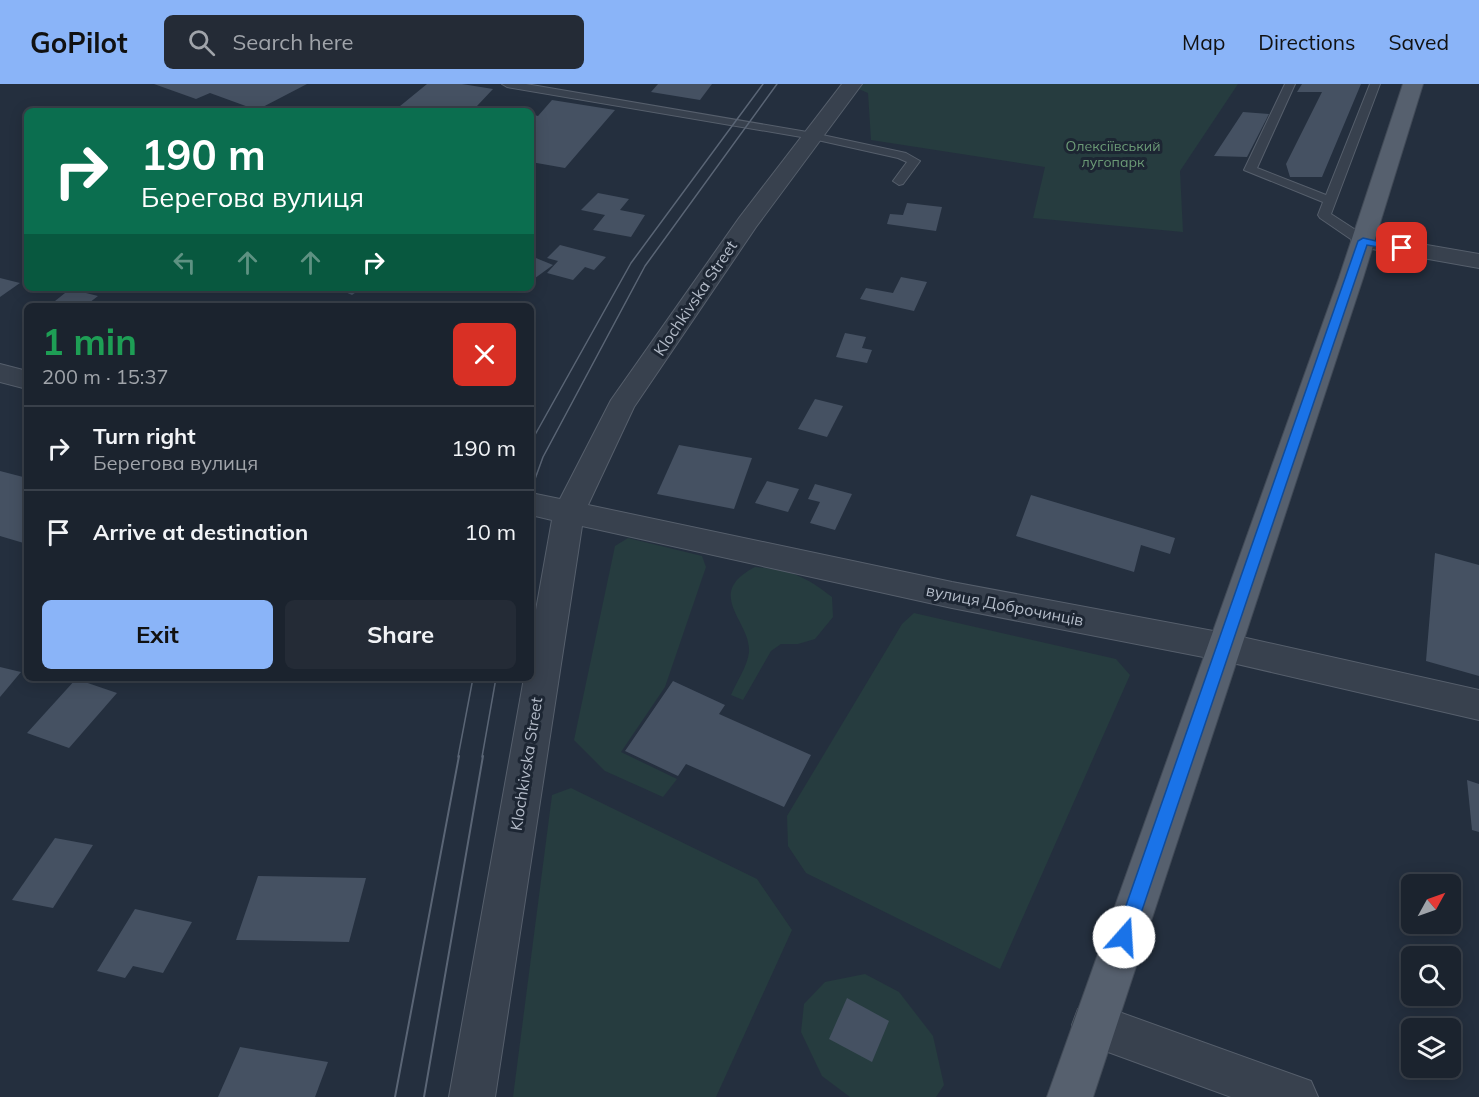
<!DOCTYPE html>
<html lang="en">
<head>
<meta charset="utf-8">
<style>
  body { margin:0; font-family:Mulish,sans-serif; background:#242b36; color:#f1f3f6; height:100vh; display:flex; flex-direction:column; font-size:22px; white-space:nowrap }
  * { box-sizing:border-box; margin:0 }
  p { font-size:20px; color:#a0a4aa }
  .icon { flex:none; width:33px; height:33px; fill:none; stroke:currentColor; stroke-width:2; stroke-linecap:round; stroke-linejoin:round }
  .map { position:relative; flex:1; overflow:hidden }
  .panel { position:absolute; left:24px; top:219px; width:510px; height:378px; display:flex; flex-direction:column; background:#1b232e; border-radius:9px; box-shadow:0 3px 15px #0003,0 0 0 2px #39404a }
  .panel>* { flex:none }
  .hud { position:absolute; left:24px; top:24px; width:510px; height:183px; border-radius:9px; box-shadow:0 3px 15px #0003,0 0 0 2px #39404a; background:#0b6e4f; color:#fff; overflow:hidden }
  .needle { width:39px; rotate:50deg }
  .controls { position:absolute; left:1401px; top:790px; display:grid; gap:12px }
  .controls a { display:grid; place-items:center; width:60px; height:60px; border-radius:9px; background:#1b232e; box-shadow:0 3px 15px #0003,0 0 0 2px #39404a; font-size:30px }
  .pin { position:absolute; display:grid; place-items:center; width:51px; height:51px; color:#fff; margin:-26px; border-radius:12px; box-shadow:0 3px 9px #0006 }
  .me { position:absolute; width:66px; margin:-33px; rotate:19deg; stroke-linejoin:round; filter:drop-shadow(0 0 4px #0008) }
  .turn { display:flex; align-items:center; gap:21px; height:126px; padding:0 18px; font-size:27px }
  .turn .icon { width:78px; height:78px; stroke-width:2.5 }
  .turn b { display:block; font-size:42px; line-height:51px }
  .lanes { display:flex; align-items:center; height:57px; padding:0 18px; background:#0003; justify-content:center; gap:30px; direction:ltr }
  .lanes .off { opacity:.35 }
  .round { display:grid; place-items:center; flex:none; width:63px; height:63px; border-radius:9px; background:#242b36 }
  .headline { display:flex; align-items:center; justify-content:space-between; height:102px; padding:0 18px }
  h1 { font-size:36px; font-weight:700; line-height:45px; color:#1e9e55 }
  .button { display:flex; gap:12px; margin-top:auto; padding:12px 18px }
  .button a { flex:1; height:69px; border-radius:9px; background:#8ab4f8; color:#111; font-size:24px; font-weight:700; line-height:69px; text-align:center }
  .button a+a { background:#242b36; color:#f1f3f6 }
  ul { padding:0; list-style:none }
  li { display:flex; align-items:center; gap:18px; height:84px; padding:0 18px; border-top:2px solid #39404a }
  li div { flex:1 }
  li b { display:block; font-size:22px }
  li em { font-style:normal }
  header { display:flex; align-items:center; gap:36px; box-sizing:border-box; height:84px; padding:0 30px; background:#8ab4f8; color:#111 }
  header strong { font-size:28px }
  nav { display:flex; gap:33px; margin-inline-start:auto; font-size:21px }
  .search { width:420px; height:54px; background:#242b36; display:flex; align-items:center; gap:15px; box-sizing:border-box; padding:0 21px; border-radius:9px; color:#a0a4aa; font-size:22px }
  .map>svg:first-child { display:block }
  .green { fill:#263c3f }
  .building { fill:#455162 }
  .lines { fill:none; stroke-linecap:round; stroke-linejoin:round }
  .lane-casing { stroke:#565f6c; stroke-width:2 }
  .street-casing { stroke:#565f6c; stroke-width:2 }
  .primary-casing { stroke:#414a57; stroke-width:2 }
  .lane { fill:#38414e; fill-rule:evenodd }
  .street { fill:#38414e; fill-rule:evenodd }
  .primary { fill:#56606e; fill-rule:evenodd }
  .tram-far1 { stroke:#5a6575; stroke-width:1.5 }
  .tram { stroke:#5a6575; stroke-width:2 }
  .route { fill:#1a73e8; stroke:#114b97; stroke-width:1.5 }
  .labels { text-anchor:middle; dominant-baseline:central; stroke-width:6; stroke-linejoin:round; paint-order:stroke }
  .far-park-label { font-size:14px; fill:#6b9a76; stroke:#1d2633 }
  .street-label { font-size:16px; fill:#b4bcc9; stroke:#1d2633 }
</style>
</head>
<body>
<header>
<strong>GoPilot</strong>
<div class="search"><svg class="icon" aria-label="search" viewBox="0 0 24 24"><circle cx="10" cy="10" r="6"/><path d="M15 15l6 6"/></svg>Search here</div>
<nav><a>Map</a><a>Directions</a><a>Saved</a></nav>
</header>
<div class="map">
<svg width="1479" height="1013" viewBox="0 0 1479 1013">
  <rect width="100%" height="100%" fill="#242f3e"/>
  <g class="green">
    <path d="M847,0H1238L1180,87L1183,148L1033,134L1045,83L871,56L868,9Z"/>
    <path d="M628,454L702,472L706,483L665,603L621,668L677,695L663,713L605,687L574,656L615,462Z"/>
    <path d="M755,483C790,486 804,491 832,513L833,533L815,555L798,560H781L771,567L743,616L731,611C736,599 748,581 749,568C751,537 703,510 755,483Z"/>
    <path d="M914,529L1116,575L1130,591L1000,885L806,789L788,762L787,732L902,540Z"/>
    <path d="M571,704L757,795L792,846L716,1013H513L552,711Z"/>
    <path d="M865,890L899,908L933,952L944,1001L936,1013H850L822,992L801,948L804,920L825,898Z"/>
  </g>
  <g class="building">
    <path d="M154,0H307L257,26L210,9L196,15Z"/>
    <path d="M427,0H462L493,5L477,22L503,27H394Z"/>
    <path d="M658,0H712L700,16L651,8Z"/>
    <path d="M1302,0H1361L1322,93H1290L1286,80L1322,8H1297Z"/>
    <path d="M552,16L615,26L565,84L531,78V30L538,32Z"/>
    <path d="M1243,28L1269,30L1247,73L1214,72Z"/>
    <path d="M598,109L629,115L620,126L645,131L631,153L593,146L605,131L581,126Z"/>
    <path d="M907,119L942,123L936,147L887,140L890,130L903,131Z"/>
    <path d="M560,161L606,173L594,186L585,183L573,196L547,189L558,177L547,174Z"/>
    <path d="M531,172L553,181L531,197Z"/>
    <path d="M901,193L927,198L914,227L860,215L866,204L893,209Z"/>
    <path d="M0,194L20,199L0,213Z"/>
    <path d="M336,204H362L352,211Z"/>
    <path d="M70,205L98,212L85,222H59L63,219L55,217Z"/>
    <path d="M845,249L866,253L862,264L872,266L867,279L836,273Z"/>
    <path d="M815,315L843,322L827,353L798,345Z"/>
    <path d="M679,361L752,374L734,425L657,410Z"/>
    <path d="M0,387L27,394V460L0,452Z"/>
    <path d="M767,397L799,405L788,428L755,419Z"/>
    <path d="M815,400L852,410L835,446L810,439L820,418L808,415Z"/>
    <path d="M1031,411L1175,454L1170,470L1141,461L1134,488L1016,452Z"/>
    <path d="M1435,469L1479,481V592L1426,577Z"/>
    <path d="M0,583L21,588L0,613Z"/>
    <path d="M76,595L117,609L69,664L27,649Z"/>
    <path d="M673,597L725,621L719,630L811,671L784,723L686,680L678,692L625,667Z"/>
    <path d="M1467,696L1479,700V748L1472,746Z"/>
    <path d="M55,754L93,761L53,824L12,816Z"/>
    <path d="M258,792L366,794L349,858L236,856Z"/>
    <path d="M135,825L192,838L163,889L133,882L125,894L97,887Z"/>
    <path d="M847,914L889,937L872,978L829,955Z"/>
    <path d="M240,963L328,978L315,1013H218Z"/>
  </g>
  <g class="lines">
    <g class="lane-casing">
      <g id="lane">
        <path d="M502,0H526L813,49L906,69L920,77L903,100L899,101L893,97L907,78L898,74L813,55L507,3Z"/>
        <path d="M1285,0H1295L1257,84L1326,111L1370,0H1380L1331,130L1368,154V160H1358L1320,134L1318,131L1323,118L1244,86Z"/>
      </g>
    </g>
    <g class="street-casing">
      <g id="street">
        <path d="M842,0H862L756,143L634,323L588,421L952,498L1224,549L1479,606V636L1224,577L952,524L582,442L495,1013H449L524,594H531V554L552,436L531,431V409L560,415L611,316L739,134Z"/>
        <path d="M1363,150L1479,170V184L1355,162L1351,157L1355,152Z"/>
        <path d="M0,280L27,287V305L0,298Z"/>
        <path d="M1094,919L1311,997L1318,1013H1231L1078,957L1072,941L1078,925Z"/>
      </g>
    </g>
    <g class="primary-casing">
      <path id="primary" d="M1403,0H1423L1363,194L1093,1013H1047L1339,194Z"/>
    </g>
    <use href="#lane" class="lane"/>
    <use href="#street" class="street"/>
    <use href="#primary" class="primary"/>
    <g class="tram-far1">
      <path d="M531,358L631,179L763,0"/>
      <path d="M531,406L543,373L645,182L777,0"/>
      <path d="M458,673L473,594"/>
      <path d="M482,673L496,594"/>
    </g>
    <g class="tram">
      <path d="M395,1013L459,672"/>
      <path d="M424,1013L483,672"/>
    </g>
  </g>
  <path class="route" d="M1363,154L1407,164L1402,167L1367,161L1133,853L1130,859L1124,861L1118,859L1115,853L1358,157Z"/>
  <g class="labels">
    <g class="far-park-label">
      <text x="1113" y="62">Олексіївський<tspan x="1113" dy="16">лугопарк</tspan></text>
    </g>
    <g class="street-label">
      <text transform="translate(695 214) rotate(-56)">Klochkivska Street</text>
      <text transform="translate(1005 521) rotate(11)">вулиця Доброчинців</text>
      <text transform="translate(526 680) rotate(-81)">Klochkivska Street</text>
    </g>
  </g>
</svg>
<div class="controls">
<a><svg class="needle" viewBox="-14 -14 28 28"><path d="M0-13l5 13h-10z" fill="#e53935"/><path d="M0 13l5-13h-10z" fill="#a0a4aa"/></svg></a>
<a><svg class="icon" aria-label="search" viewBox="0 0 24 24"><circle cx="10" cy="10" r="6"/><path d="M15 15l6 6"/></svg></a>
<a><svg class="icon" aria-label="layers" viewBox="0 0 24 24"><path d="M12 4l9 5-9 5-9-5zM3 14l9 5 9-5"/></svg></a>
</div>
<div class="pin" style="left:1402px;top:164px;background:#d93025"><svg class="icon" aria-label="arrive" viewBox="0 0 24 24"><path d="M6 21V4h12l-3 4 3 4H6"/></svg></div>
<svg class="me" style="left:1124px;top:853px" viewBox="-20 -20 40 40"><circle r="19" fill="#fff"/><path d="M0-13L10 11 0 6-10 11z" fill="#1a73e8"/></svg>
<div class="hud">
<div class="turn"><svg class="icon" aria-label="right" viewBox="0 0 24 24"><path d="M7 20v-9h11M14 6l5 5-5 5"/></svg><div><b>190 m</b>Берегова вулиця</div></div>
<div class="lanes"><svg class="icon off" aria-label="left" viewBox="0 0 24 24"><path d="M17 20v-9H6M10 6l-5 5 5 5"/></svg><svg class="icon off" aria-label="ahead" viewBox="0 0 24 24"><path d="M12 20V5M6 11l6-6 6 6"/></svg><svg class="icon off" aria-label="ahead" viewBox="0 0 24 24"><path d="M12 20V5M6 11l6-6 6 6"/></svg><svg class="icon" aria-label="right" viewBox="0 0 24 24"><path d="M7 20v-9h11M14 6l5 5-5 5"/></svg></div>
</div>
<section class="panel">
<div class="headline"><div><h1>1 min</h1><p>200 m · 15:37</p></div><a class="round" style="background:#d93025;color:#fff"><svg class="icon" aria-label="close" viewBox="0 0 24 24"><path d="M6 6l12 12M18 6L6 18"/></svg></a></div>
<ul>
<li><svg class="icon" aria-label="right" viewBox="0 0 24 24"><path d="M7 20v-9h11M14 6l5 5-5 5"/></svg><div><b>Turn right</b><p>Берегова вулиця</p></div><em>190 m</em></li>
<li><svg class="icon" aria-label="arrive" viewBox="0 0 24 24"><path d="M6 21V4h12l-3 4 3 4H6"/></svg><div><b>Arrive at destination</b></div><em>10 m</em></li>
</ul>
<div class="button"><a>Exit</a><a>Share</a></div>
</section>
</div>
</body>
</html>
